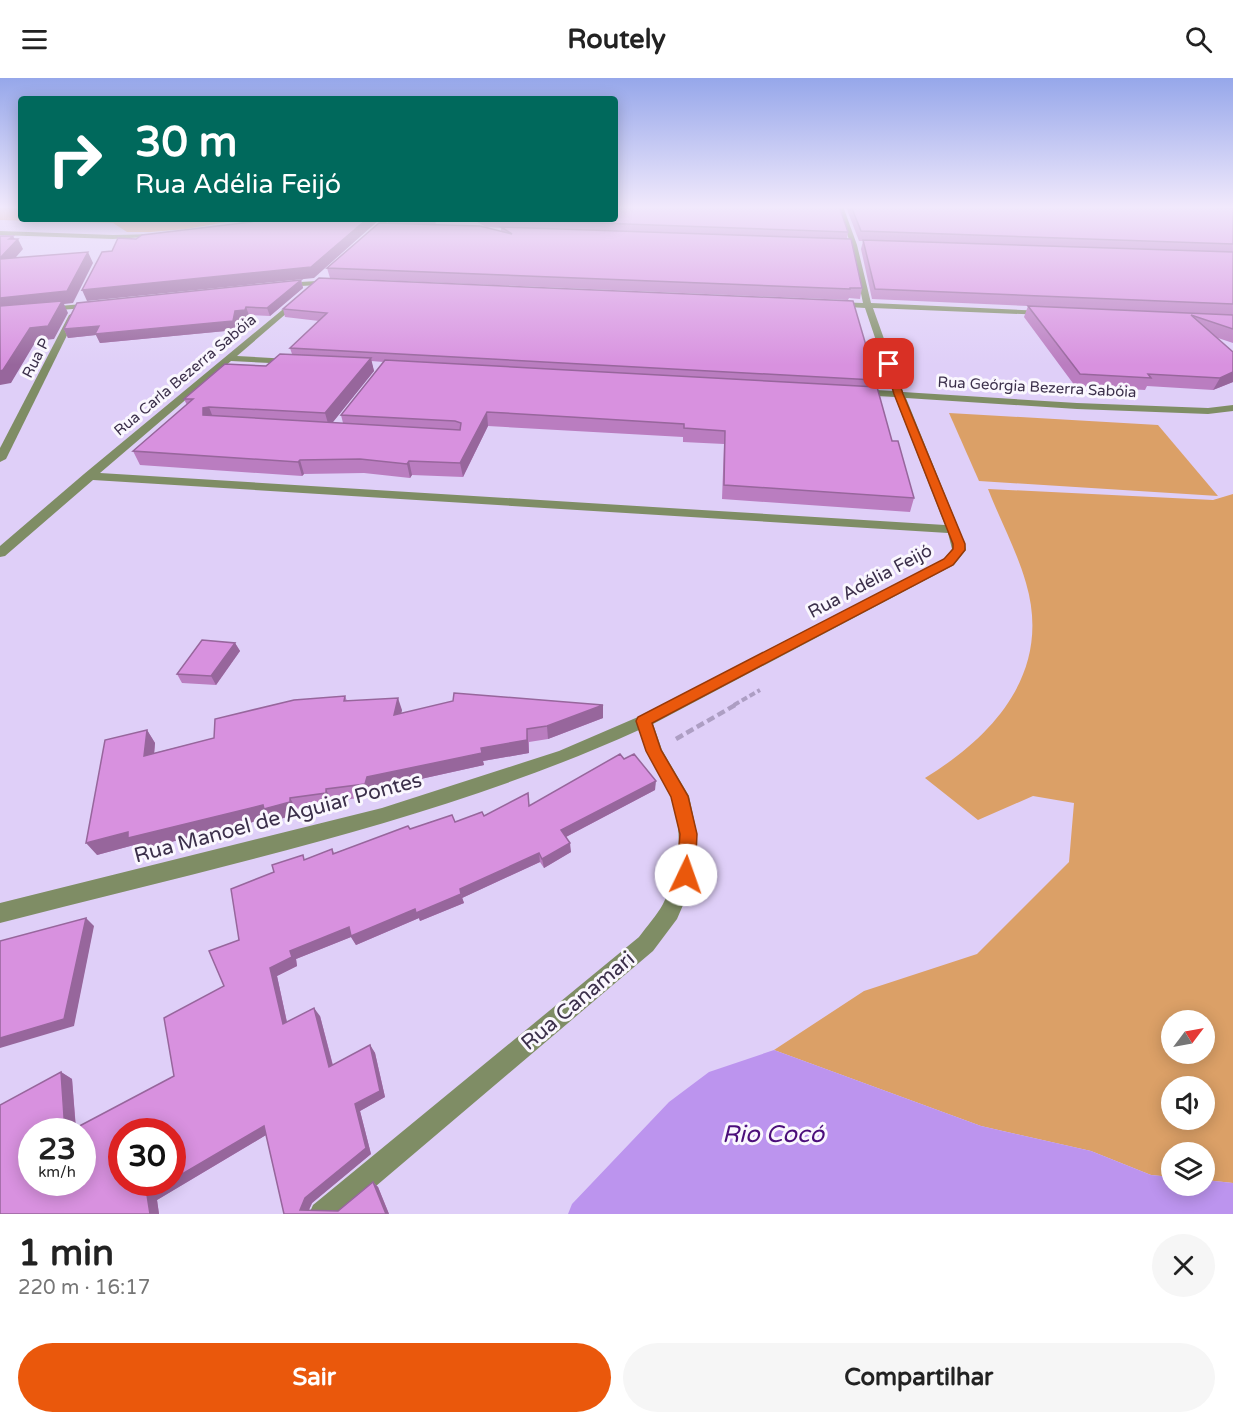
<!DOCTYPE html>
<html lang="pt">
<head>
<meta charset="utf-8">
<style>
  body { margin:0; font-family:"Varela Round",sans-serif; background:#f6f6f6; color:#222; height:100vh; display:flex; flex-direction:column; font-size:22px; white-space:nowrap }
  * { box-sizing:border-box; margin:0 }
  p { font-size:20px; color:#767676 }
  .icon { flex:none; width:33px; height:33px; fill:none; stroke:currentColor; stroke-width:2; stroke-linecap:round; stroke-linejoin:round }
  .map { position:relative; height:1136px; overflow:hidden }
  .drawer { display:flex; flex-direction:column; background:#fff; flex:1 }
  .drawer>* { flex:none }
  .guide { position:absolute; left:18px; top:18px; width:600px; height:126px; border-radius:6px; box-shadow:0 3px 15px #0003; background:#00695c; color:#fff; overflow:hidden }
  .needle { width:39px; rotate:58deg }
  .tools { position:absolute; left:1161px; top:932px; display:grid; gap:12px }
  .tools a { display:grid; place-items:center; width:54px; height:54px; border-radius:50%; background:#fff; box-shadow:0 3px 15px #0003; font-size:30px }
  .speed { position:absolute; left:18px; top:1040px; display:flex; gap:12px; font-size:30px; font-weight:700; text-align:center }
  .speed>* { display:grid; place-content:center; width:78px; height:78px; border-radius:50%; background:#fff; box-shadow:0 3px 15px #0003; line-height:1 }
  .speed small { font-size:15px; font-weight:400 }
  .speed .limit { border:9px solid #d22; background:#fff; color:#111 }
  .pin { position:absolute; display:grid; place-items:center; width:51px; height:51px; color:#fff; margin:-26px; border-radius:12px; box-shadow:0 3px 9px #0006 }
  .me { position:absolute; width:66px; margin:-33px; rotate:3deg; stroke-linejoin:round; filter:drop-shadow(0 0 4px #0008) }
  .turn { display:flex; align-items:center; gap:21px; height:126px; padding:0 18px; font-size:27px }
  .turn .icon { width:78px; height:78px; stroke-width:2.5 }
  .turn b { display:block; font-size:42px; line-height:51px }
  .round { display:grid; place-items:center; flex:none; width:63px; height:63px; border-radius:32px; background:#f6f6f6 }
  .headline { display:flex; align-items:center; justify-content:space-between; height:102px; padding:0 18px }
  h1 { font-size:36px; font-weight:700; line-height:45px }
  .action { display:flex; gap:12px; margin-top:auto; padding:12px 18px }
  .action a { flex:1; height:69px; border-radius:36px; background:#ea580c; color:#fff; font-size:24px; font-weight:700; line-height:69px; text-align:center }
  .action a+a { background:#f6f6f6; color:#222 }
  header { display:flex; justify-content:space-between; align-items:center; height:78px; padding:0 18px; background:#fff; font-size:27px; font-weight:700 }
  .map>svg:first-child { display:block }
  .green { fill:#dba067; fill-rule:evenodd }
  .water { fill:#bc94ee }
  .lines { fill:none; stroke-linecap:round; stroke-linejoin:round }
  .path-far1 { stroke:#ad9ec3; stroke-width:4; stroke-dasharray:6 3; stroke-linecap:butt }
  .path { stroke:#ad9ec3; stroke-width:4.5; stroke-dasharray:8 4; stroke-linecap:butt }
  .minor { fill:#7f8d65; fill-rule:evenodd }
  .wall { fill:#ba7dc0; fill-rule:evenodd }
  .shaded-wall { fill:#97669c }
  .building { fill:#d891df; stroke:#97669c; stroke-width:1.5 }
  .route { fill:#ea580c; stroke:#983908; stroke-width:1.5 }
  .labels { text-anchor:middle; dominant-baseline:central; stroke-width:6; stroke-linejoin:round; paint-order:stroke }
  .far-street-label { font-size:15px; fill:#3c304b; stroke:#faf7fe }
  .street-label { font-size:18px; fill:#3c304b; stroke:#faf7fe }
  .near-street-label { font-size:21px; fill:#3c304b; stroke:#faf7fe }
  .near-water-label { font-size:24px; font-style:italic; fill:#4b0e7a; stroke:#faf7fe }
</style>
</head>
<body>
<header><svg class="icon" aria-label="menu" viewBox="0 0 24 24"><path d="M4 6h16M4 12h16M4 18h16"/></svg>Routely<svg class="icon" aria-label="search" viewBox="0 0 24 24"><circle cx="10" cy="10" r="6"/><path d="M15 15l6 6"/></svg></header>
<div class="map">
<svg width="1233" height="1136" viewBox="0 0 1233 1136">
  <rect width="100%" height="100%" fill="#dfcff8"/>
  <g class="green">
    <path d="M0,128H21V141H244L186,151L150,154H127L113,145L0,142Z"/>
    <path d="M949,335L1158,347L1218,418L979,403Z"/>
    <path d="M988,411L1213,422L1233,416V1105L1205,1102L1204,1074H1172L1171,1099L1151,1097L1091,1073L981,1048L774,972L864,913L977,876L1069,784L1074,725L1033,718L978,742L925,700C995,657 1052,593 1026,505C1017,473 1000,442 988,411ZM1172,942H1204V975H1172ZM1172,1008H1204V1041H1172Z"/>
  </g>
  <path class="water" d="M774,972L981,1048L1091,1073L1151,1097L1171,1099L1172,1107H1204L1205,1102L1233,1105V1136H568L572,1126L669,1024L709,994Z"/>
  <g class="lines">
    <path class="path-far1" d="M734,627L760,612"/>
    <path class="path" d="M676,661L737,626"/>
    <g class="minor">
      <path d="M837,128H843L857,167L871,225L1044,233L1048,235L1044,237L873,230L903,314L1077,325L1208,330L1233,327V333L1208,336L1077,331L906,320L965,466L966,472L954,487L653,646L662,672L689,718L697,756L696,797L677,841L653,873L343,1136H309L313,1127L639,859C647,848 657,837 663,826C680,794 684,752 671,719C662,695 647,677 639,652C436,744 215,789 0,845V825L382,730L559,673L638,639L944,481L952,471L948,455L93,402L5,478L0,479V468L84,396L299,218L303,220L302,222L237,278L289,281L292,282V286L231,283L100,395L945,447L895,319L859,317L854,314L859,311L893,313L865,230L834,228L830,226L834,224L863,225L851,167Z"/>
      <path d="M254,141H266L231,150L228,148Z"/>
      <path d="M383,141H390L371,160H367V158Z"/>
      <path d="M0,153L113,157L160,156L163,158L113,161L0,157Z"/>
      <path d="M334,202L338,204L337,206L283,209L279,207L283,205Z"/>
      <path d="M95,225H98V229L47,233L43,231L47,229Z"/>
      <path d="M73,235L77,237L6,381L0,384V370L69,237Z"/>
    </g>
  </g>
  <g class="wall">
    <path d="M1233,128V265L1215,259L1233,304L1213,312L1147,308L1145,312L1075,308L1024,239L1028,228L872,221L861,171L863,163H859L846,129Z"/>
    <path d="M387,141H435L436,147L501,153V150L486,149L472,141H615L848,154L847,161L862,210L860,221L849,220L848,222L330,200L327,190L388,145Z"/>
    <path d="M301,202L303,210L270,238L249,237L248,241L238,242L236,252L100,265L96,257L68,260L64,251Z"/>
    <path d="M283,231L870,281L869,285L874,302L872,309L914,420L910,434L722,421L724,366L683,364V359L488,348L463,399L412,397L410,400L364,395L304,396L302,398L140,387L133,373L187,327L184,321L266,288L292,276L290,270L319,243L285,239ZM371,283L384,284L341,337L343,345H332L374,293Z"/>
    <path d="M235,565L240,573L216,607L182,605L177,596Z"/>
    <path d="M345,618L347,623L402,632L401,635L603,640L548,661L529,664V675L483,683L484,687L371,712L370,718L332,724L331,727L297,732L296,736L271,744L269,740L138,772L134,767L97,777L147,652L155,665L154,675L214,660Z"/>
    <path d="M655,712L566,759L571,774L544,790L540,784L462,820L464,825L420,843L419,840L356,867L351,859L296,881L297,888L277,898L287,944L320,938L333,987L370,967L375,975L385,1019L360,1033L371,1076L312,1125L309,1132L338,1133L373,1104L378,1109L389,1136H284L266,1057L157,1122L159,1136H0L61,994L72,1001L76,1050L174,998L224,908L239,862L306,781L332,771L334,775L410,751L455,744L530,727Z"/>
  </g>
  <g class="shaded-wall">
    <path d="M367,141H380L314,200L87,223L82,212Z"/>
    <path d="M13,158L16,163L18,161L23,171L4,193L0,184V180L9,161Z"/>
    <path d="M88,174L93,185L73,225L64,226L68,235L54,261L36,263L11,305L0,307V220Z"/>
    <path d="M301,202L303,210L270,238L267,230Z"/>
    <path d="M246,229L249,237L248,241L238,242L236,252L100,265L96,257L68,260L64,251L235,233Z"/>
    <path d="M371,280L374,293L329,349L325,335Z"/>
    <path d="M1233,294V304L1213,312L1220,300Z"/>
    <path d="M209,329L214,342L203,337V330Z"/>
    <path d="M487,334L488,348L463,399L460,385Z"/>
    <path d="M300,382L304,396L302,398L298,384Z"/>
    <path d="M409,383L412,397L410,400L407,386Z"/>
    <path d="M235,565L240,573L216,607L211,598Z"/>
    <path d="M398,620L402,632L398,650L394,637Z"/>
    <path d="M603,627V640L548,661L547,648Z"/>
    <path d="M527,651L529,675L483,683L484,687L371,712L370,718L365,706L367,699L481,670Z"/>
    <path d="M147,652L155,665L153,690L144,678Z"/>
    <path d="M656,703L655,712L562,761L561,752Z"/>
    <path d="M326,711L332,724L331,727L326,715Z"/>
    <path d="M290,720L297,732L296,736L271,744L269,740L138,772L134,767L97,777L86,765L128,754Z"/>
    <path d="M570,765L571,774L544,790L542,781Z"/>
    <path d="M539,775L540,784L462,820L460,811Z"/>
    <path d="M461,816L464,825L420,843L419,840L356,867L351,859L296,881L297,888L277,898L289,954L283,946L270,890L290,873L349,849L415,831Z"/>
    <path d="M86,840L94,848L74,948L0,970V960Z"/>
    <path d="M314,930L320,938L335,996L329,989Z"/>
    <path d="M370,967L375,975L385,1019L360,1033L371,1076L312,1125L307,1136L300,1132L305,1120L355,1026Z"/>
    <path d="M61,994L72,1001L76,1053H65Z"/>
    <path d="M264,1048L271,1054L157,1122L159,1136H150L147,1117L170,1104H172V1102Z"/>
    <path d="M373,1104L378,1109L389,1136H386Z"/>
  </g>
  <g class="building">
    <path d="M615,128H839L848,154L485,141H615Z"/>
    <path d="M851,128H1184L1233,130V166L861,153Z"/>
    <path d="M263,141H367L311,189L82,212L102,174L112,173L118,160L136,161L142,157L251,144Z"/>
    <path d="M379,145L480,148L512,156L501,149L851,161L862,210H850V211L327,190Z"/>
    <path d="M0,158H13L9,161H18L0,180Z"/>
    <path d="M863,162L1233,174V226L875,211Z"/>
    <path d="M88,174L67,213L0,220V181Z"/>
    <path d="M319,200L853,223L870,281H868L874,302L290,270L327,235L283,231Z"/>
    <path d="M301,202L267,230L246,229L245,232L235,233L233,243L95,256L99,248L64,251L77,225Z"/>
    <path d="M62,223L48,248L30,250L3,292L0,293V228Z"/>
    <path d="M1028,228L1233,237V251L1191,237L1233,274V294L1220,300L1148,296L1151,300L1080,296Z"/>
    <path d="M280,276L371,280L325,335L209,329L203,330V337L460,352L461,345L455,343L341,337L385,282L877,309L892,363H898L914,420L724,407L725,353L684,350V346L571,339L487,334L460,385L409,383L407,386L360,381L300,382L298,384L133,373L193,321H184L225,286L266,288Z"/>
    <path d="M202,562L235,565L211,598L177,596Z"/>
    <path d="M454,615L603,627L547,648L527,651V662L481,670L482,675L367,699L365,706L326,711V715L290,720V724L264,731L263,727L128,760V754L86,765L105,662L147,652L144,678L214,660L215,641L294,622L345,618L344,623L398,620L394,637L453,623Z"/>
    <path d="M620,676L624,681L634,676L656,703L561,752L570,765L542,781L539,775L460,811L461,816L416,835L415,831L351,858L349,849L290,873L292,879L270,890L283,946L314,930L329,989L370,967L380,1013L355,1026L366,1070L305,1120L300,1132L338,1133L373,1104L386,1136H284L264,1048L172,1102V1053H122V1104H170L147,1117L150,1136H0V1027L61,994L65,1053H32V1104H82V1053H70L174,998L164,940L224,908L209,873L239,862L231,811L274,794L272,787L303,777L304,782L332,771L333,776L408,748L410,751L452,737L455,744L482,734L484,738L528,715L529,728Z"/>
    <path d="M86,840L64,941L0,960V863Z"/>
  </g>
  <linearGradient id="sky" x2="0" y2="1"><stop stop-color="#96a7ea"/><stop offset="0.45" stop-color="#f1e9fc"/><stop offset="1" stop-color="#f1e9fc" stop-opacity="0"/></linearGradient>
  <rect width="1233" height="287" fill="url(#sky)"/>
  <path class="route" d="M889,283L893,286L903,316L965,466V472L953,487L652,645L661,672L688,718L697,756L695,797L692,803L686,805L680,803L677,797L680,756L671,719L646,673L636,643L638,639L944,481L953,471V466L894,316L885,286Z"/>
  <g class="labels">
    <g class="far-street-label">
      <text transform="translate(36 280) rotate(-63)">Rua P</text>
      <text transform="translate(185 297) rotate(-40)">Rua Carla Bezerra Sabóia</text>
      <text transform="translate(1037 309) rotate(3)">Rua Geórgia Bezerra Sabóia</text>
    </g>
    <g class="street-label">
      <text transform="translate(870 503) rotate(-28)">Rua Adélia Feijó</text>
    </g>
    <g class="near-street-label">
      <text transform="translate(278 740) rotate(-15)">Rua Manoel de Aguiar Pontes</text>
      <text transform="translate(578 923) rotate(-40)">Rua Canamari</text>
    </g>
    <g class="near-water-label">
      <text x="773" y="1056">Rio Cocó</text>
    </g>
  </g>
</svg>
<div class="tools">
<a><svg class="needle" viewBox="-14 -14 28 28"><path d="M0-13l5 13h-10z" fill="#e53935"/><path d="M0 13l5-13h-10z" fill="#767676"/></svg></a>
<a><svg class="icon" aria-label="sound" viewBox="0 0 24 24"><path d="M4 9h4l5-4v14l-5-4H4zM17 9q2 3 0 6"/></svg></a>
<a><svg class="icon" aria-label="layers" viewBox="0 0 24 24"><path d="M12 4l9 5-9 5-9-5zM3 14l9 5 9-5"/></svg></a>
</div>
<div class="speed"><div>23<small>km/h</small></div><div class="limit">30</div></div>
<div class="pin" style="left:889px;top:286px;background:#d93025"><svg class="icon" aria-label="arrive" viewBox="0 0 24 24"><path d="M6 21V4h12l-3 4 3 4H6"/></svg></div>
<svg class="me" style="left:686px;top:797px" viewBox="-20 -20 40 40"><circle r="19" fill="#fff"/><path d="M0-13L10 11 0 6-10 11z" fill="#ea580c"/></svg>
<div class="guide">
<div class="turn"><svg class="icon" aria-label="right" viewBox="0 0 24 24"><path d="M7 20v-9h11M14 6l5 5-5 5"/></svg><div><b>30 m</b>Rua Adélia Feijó</div></div>
</div>
</div>
<section class="drawer">
<div class="headline"><div><h1>1 min</h1><p>220 m · 16:17</p></div><a class="round"><svg class="icon" aria-label="close" viewBox="0 0 24 24"><path d="M6 6l12 12M18 6L6 18"/></svg></a></div>
<div class="action"><a>Sair</a><a>Compartilhar</a></div>
</section>
</body>
</html>
